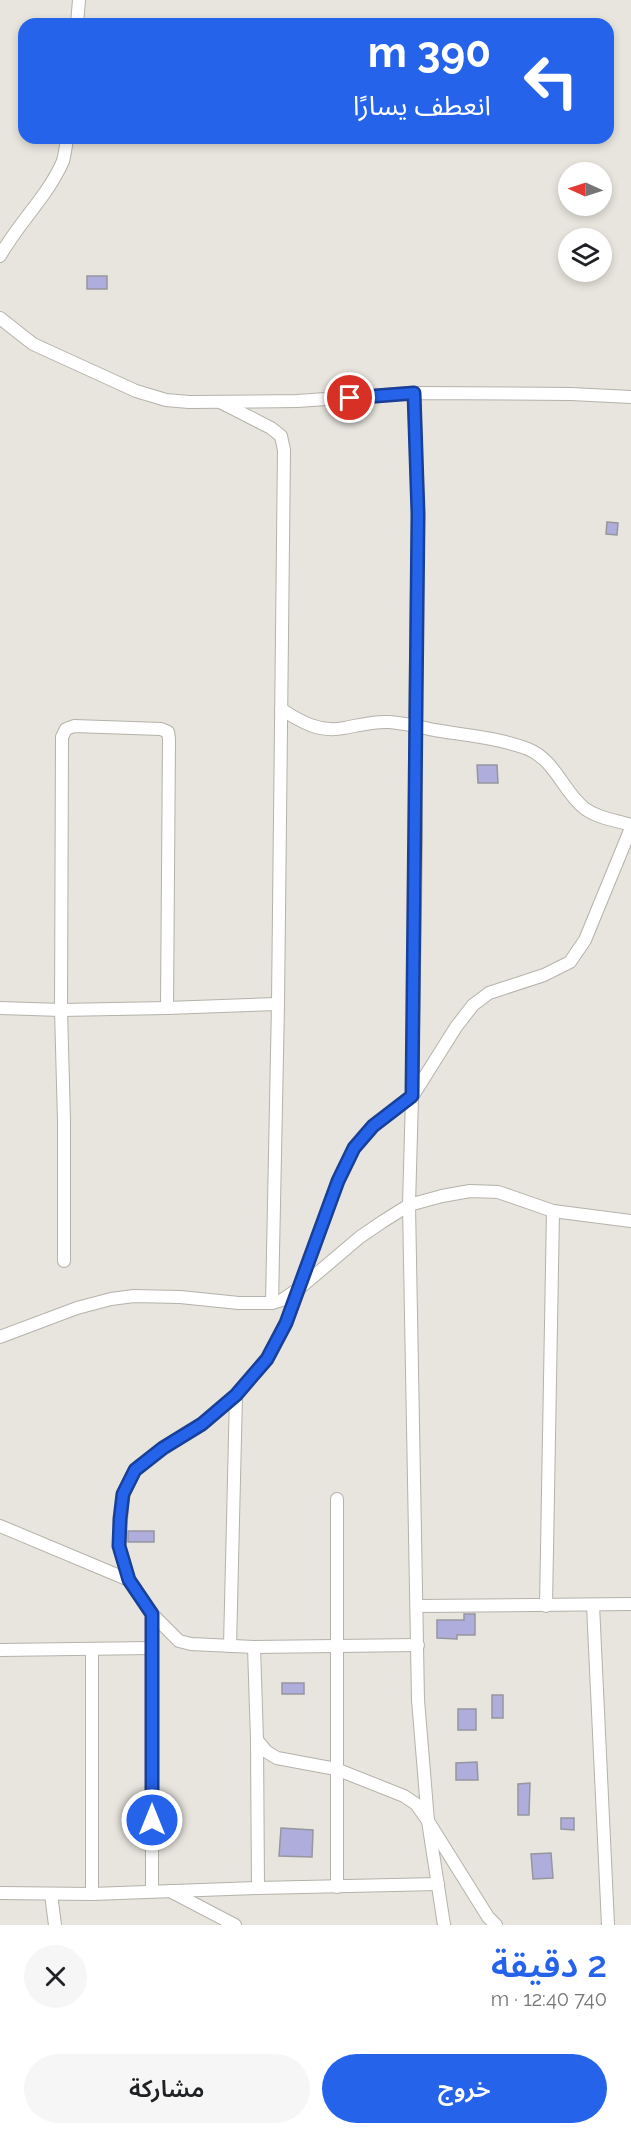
<!DOCTYPE html>
<html lang="ar">
<head>
<meta charset="utf-8">
<style>
  body { margin:0; font-family:Raleway,"Noto Sans Arabic",sans-serif; background:#f6f6f6; color:#202124; direction:rtl; height:100vh; display:flex; flex-direction:column; font-size:22px; white-space:nowrap }
  * { box-sizing:border-box; margin:0 }
  p { font-size:20px; color:#757577 }
  .icon { flex:none; width:33px; height:33px; fill:none; stroke:currentColor; stroke-width:2; stroke-linecap:round; stroke-linejoin:round }
  .map { position:relative; height:1925px; overflow:hidden; direction:ltr }
  .sheet { display:flex; flex-direction:column; background:#fff; flex:1 }
  .sheet>* { flex:none }
  .hud { position:absolute; left:18px; top:18px; width:596px; height:126px; border-radius:18px; box-shadow:0 3px 9px #0003; direction:rtl; background:#2563eb; color:#fff; overflow:hidden }
  .needle { width:39px; rotate:273deg }
  .buttons { position:absolute; left:558px; top:162px; display:grid; gap:12px }
  .buttons a { display:grid; place-items:center; width:54px; height:54px; border-radius:50%; background:#fff; box-shadow:0 3px 9px #0003; font-size:30px }
  .pin { position:absolute; display:grid; place-items:center; width:51px; height:51px; color:#fff; margin:-26px; border:3px solid #fff; border-radius:50%; box-shadow:0 2px 6px #0007 }
  .me { position:absolute; width:66px; margin:-33px; rotate:0deg; stroke-linejoin:round; filter:drop-shadow(0 0 4px #0008) }
  .turn { display:flex; align-items:center; gap:21px; height:126px; padding:0 24px; font-size:27px }
  .turn .icon { width:78px; height:78px; stroke-width:2.5 }
  .turn b { display:block; font-size:42px; line-height:51px }
  .round { display:grid; place-items:center; flex:none; width:63px; height:63px; border-radius:32px; background:#f6f6f6 }
  .overview { display:flex; align-items:center; justify-content:space-between; height:102px; padding:0 24px }
  h1 { font-size:36px; font-weight:600; line-height:45px; color:#2563eb }
  .action { display:flex; gap:12px; margin-top:auto; padding:12px 24px }
  .action a { flex:1; height:69px; border-radius:36px; background:#2563eb; color:#fff; font-size:24px; font-weight:600; line-height:69px; text-align:center }
  .action a+a { background:#f6f6f6; color:#202124 }
  .map>svg:first-child { display:block }
  .building { fill:#aeaddc; stroke:#96969e; stroke-width:1.5 }
  .lines { fill:none; stroke-linecap:round; stroke-linejoin:round }
  .street-casing { stroke:#b4b2aa; stroke-width:14 }
  .street { stroke:#fff; stroke-width:12 }
  .route-casing { stroke:#184099; stroke-width:15 }
  .route { stroke:#2563eb; stroke-width:10 }
</style>
</head>
<body>
<div class="map">
<svg width="631" height="1925" viewBox="0 0 631 1925">
  <rect width="100%" height="100%" fill="#e7e5dd"/>
  <g class="building">
    <rect x="87" y="276" width="20" height="13"/>
    <path d="M607,522L618,523L617,535L606,534Z"/>
    <path d="M477,765H497L498,783H478Z"/>
    <rect x="128" y="1531" width="26" height="11"/>
    <path d="M464,1614H475V1635H457V1639L437,1638V1620H464Z"/>
    <rect x="282" y="1683" width="22" height="11"/>
    <rect x="492" y="1695" width="11" height="23"/>
    <rect x="458" y="1709" width="18" height="21"/>
    <path d="M477,1762L478,1780H456V1763Z"/>
    <path d="M530,1783L529,1815H518V1784Z"/>
    <path d="M561,1818H574V1830L561,1829Z"/>
    <path d="M281,1828L313,1830L312,1857L279,1856Z"/>
    <path d="M551,1853L553,1878L533,1879L531,1854Z"/>
  </g>
  <g class="lines">
    <g class="street-casing">
      <g id="street">
        <path d="M77,24L79,0"/>
        <path d="M0,256C18,223 48,196 63,161C65,154 66,145 67,138"/>
        <path d="M0,318L33,344L136,391L166,400L189,402L297,401L414,393L571,394L631,397"/>
        <path d="M414,393L418,514L415,727L416,840L412,1097L409,1205L418,1700L428,1821L444,1925"/>
        <path d="M220,402L271,428L281,436L284,450L278,1004L272,1303"/>
        <path d="M281,709C301,722 320,733 344,728C360,725 374,721 389,722C404,723 420,727 434,730C465,735 499,738 528,749C555,760 563,791 584,808C597,818 615,820 631,825"/>
        <path d="M0,1008L61,1010L167,1008"/>
        <path d="M64,1261V1121L61,1010L62,737L66,729L74,726L161,729L168,732L169,739L167,1008L278,1004"/>
        <path d="M0,1337L77,1308L111,1299L134,1296L180,1297L239,1303H272L282,1300L301,1287L360,1237L382,1222L409,1205L442,1196L470,1191L498,1192L553,1211L631,1221"/>
        <path d="M0,1526L129,1580"/>
        <path d="M593,1605L608,1925"/>
        <path d="M418,1606L631,1604"/>
        <path d="M546,1606L553,1211"/>
        <path d="M152,1614V1891"/>
        <path d="M230,1646L236,1395"/>
        <path d="M254,1647L418,1645"/>
        <path d="M92,1649V1894"/>
        <path d="M0,1650L152,1648"/>
        <path d="M257,1740L267,1752L277,1758L336,1769L404,1796L416,1804L428,1821L488,1917L496,1925"/>
        <path d="M337,1887V1499"/>
        <path d="M258,1888L257,1740L254,1647L191,1644L179,1641L152,1614L129,1580L119,1546L123,1494L135,1470L163,1448L202,1424L236,1395L267,1359L286,1323L338,1181L354,1148L373,1126L412,1097L456,1027L473,1005L489,993L544,975L570,962L585,940L631,828"/>
        <path d="M170,1891L235,1925"/>
        <path d="M0,1893L92,1894L258,1888L438,1884"/>
        <path d="M51,1894L55,1925"/>
      </g>
    </g>
    <use href="#street" class="street"/>
  </g>
  <g class="lines">
    <g class="route-casing">
      <path id="route" d="M152,1820V1614L129,1580L119,1546L120,1519L123,1494L135,1470L163,1448L202,1424L236,1395L267,1359L286,1323L338,1181L354,1148L373,1126L412,1096L418,514L414,393L350,398"/>
    </g>
    <use href="#route" class="route"/>
  </g>
</svg>
<div class="buttons">
<a><svg class="needle" viewBox="-14 -14 28 28"><path d="M0-13l5 13h-10z" fill="#e53935"/><path d="M0 13l5-13h-10z" fill="#757577"/></svg></a>
<a><svg class="icon" aria-label="layers" viewBox="0 0 24 24"><path d="M12 4l9 5-9 5-9-5zM3 14l9 5 9-5"/></svg></a>
</div>
<div class="pin" style="left:350px;top:398px;background:#d93025"><svg class="icon" aria-label="arrive" viewBox="0 0 24 24"><path d="M6 21V4h12l-3 4 3 4H6"/></svg></div>
<svg class="me" style="left:152px;top:1820px" viewBox="-20 -20 40 40"><circle r="17" fill="#2563eb" stroke="#fff" stroke-width="3"/><path d="M0-11L8 9 0 5-8 9z" fill="#fff"/></svg>
<div class="hud">
<div class="turn"><svg class="icon" aria-label="left" viewBox="0 0 24 24"><path d="M17 20v-9H6M10 6l-5 5 5 5"/></svg><div><b>390 m</b>انعطف يسارًا</div></div>
</div>
</div>
<section class="sheet">
<div class="overview"><div><h1>2 دقيقة</h1><p>740 m · 12:40</p></div><a class="round"><svg class="icon" aria-label="close" viewBox="0 0 24 24"><path d="M6 6l12 12M18 6L6 18"/></svg></a></div>
<div class="action"><a>خروج</a><a>مشاركة</a></div>
</section>
</body>
</html>
